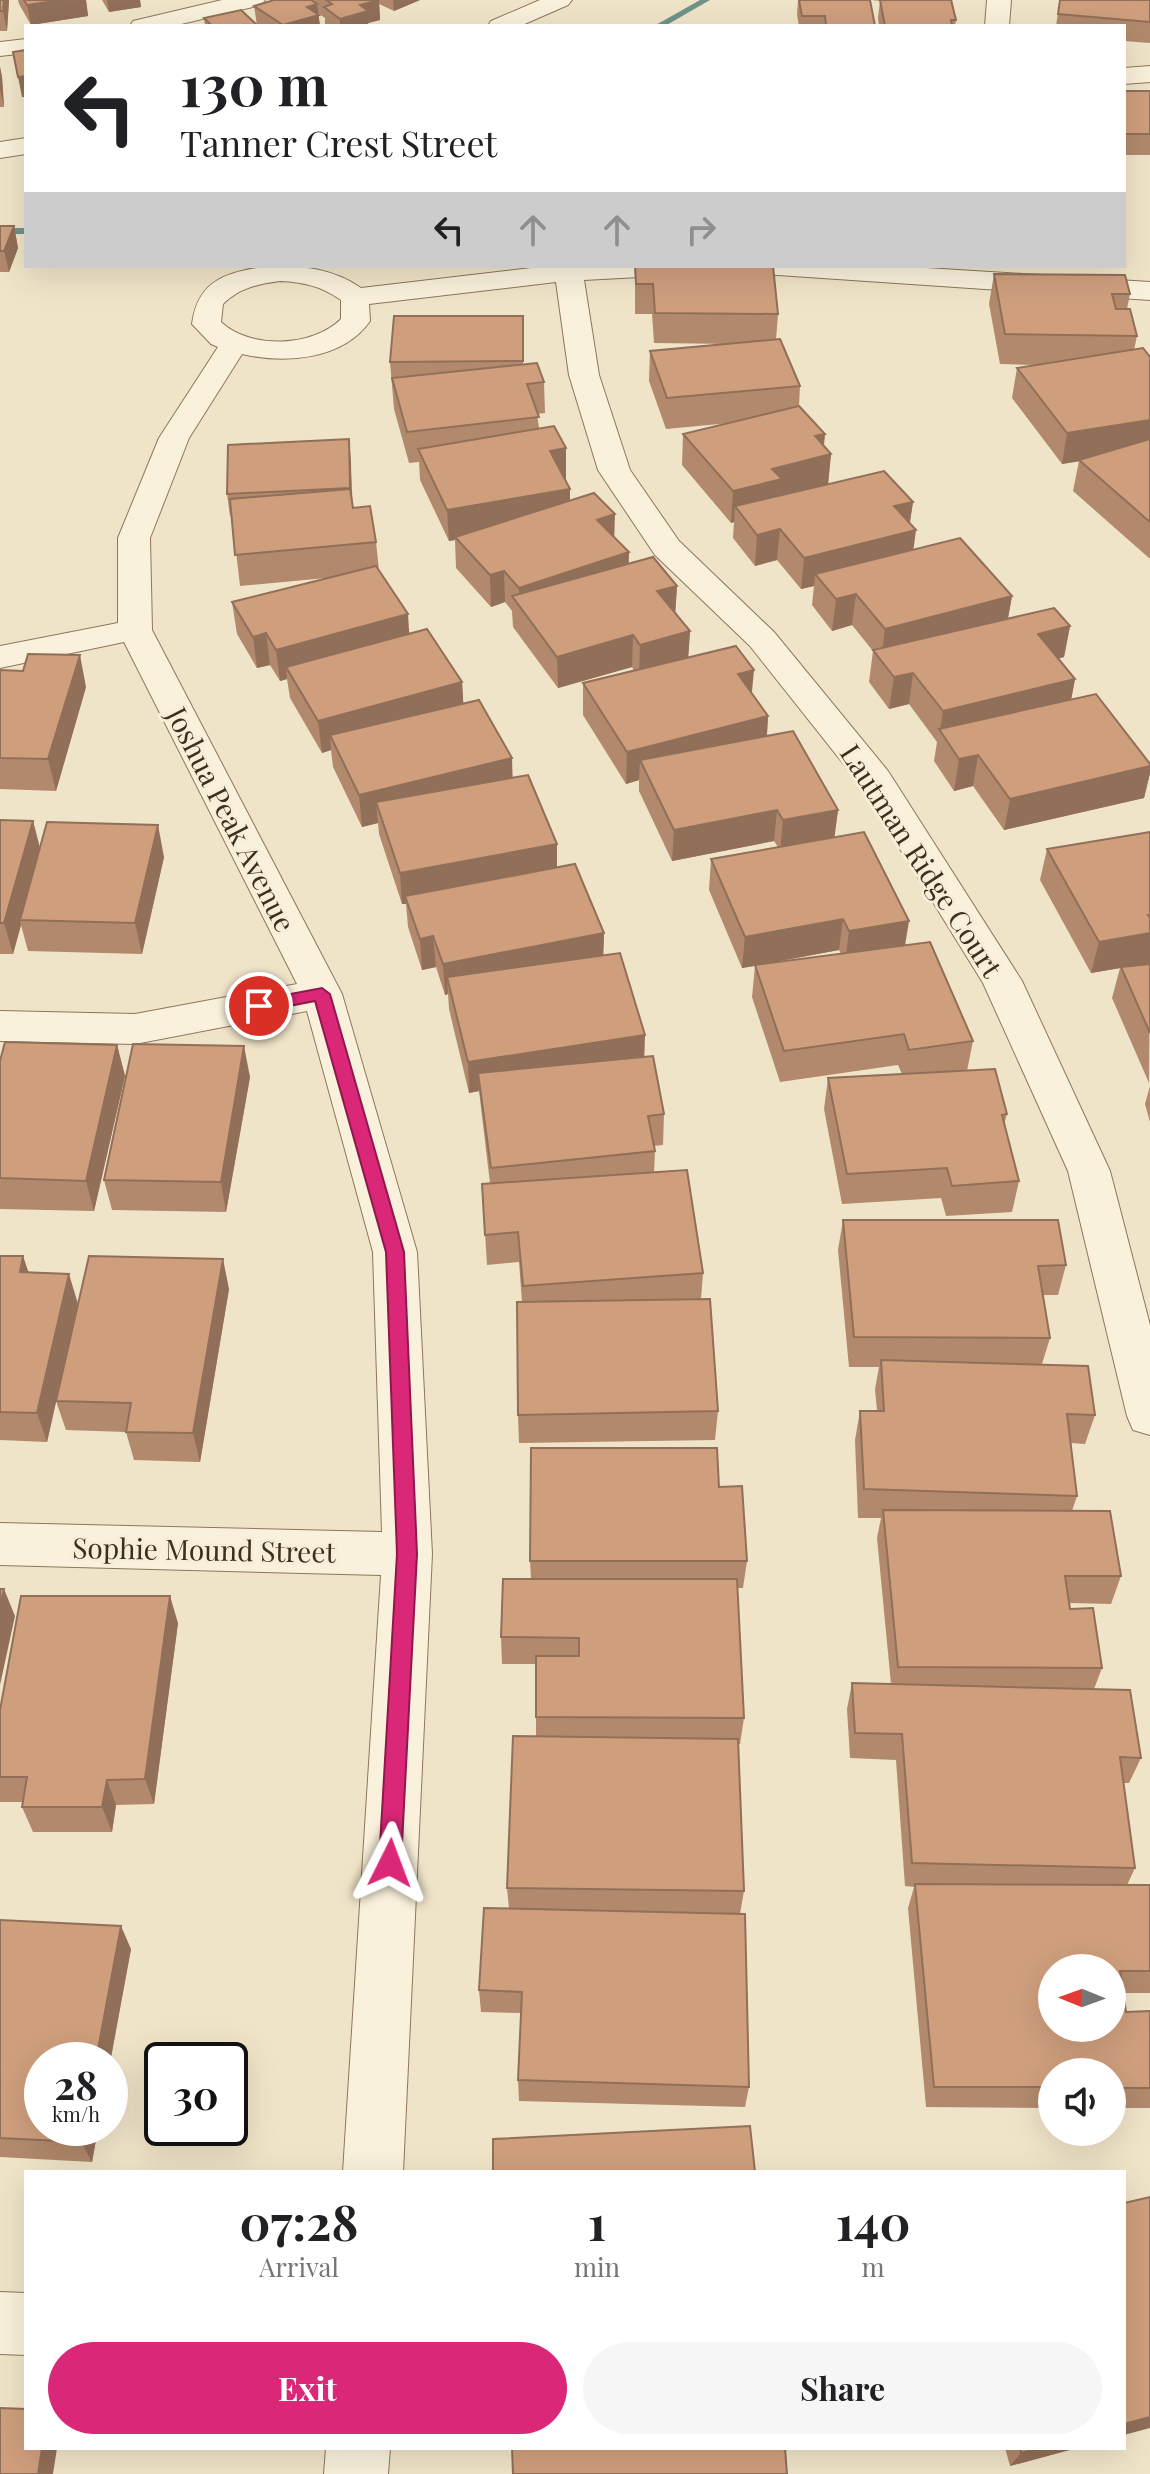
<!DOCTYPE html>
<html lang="en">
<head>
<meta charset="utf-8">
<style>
  body { margin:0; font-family:"Playfair Display",serif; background:#f6f6f6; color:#202124; height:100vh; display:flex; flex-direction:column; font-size:30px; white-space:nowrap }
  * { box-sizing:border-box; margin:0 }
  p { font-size:26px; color:#757577 }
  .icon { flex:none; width:44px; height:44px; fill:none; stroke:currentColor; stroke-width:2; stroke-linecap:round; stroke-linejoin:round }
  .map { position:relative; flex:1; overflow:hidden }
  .sheet { position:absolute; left:24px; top:2170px; width:1102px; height:280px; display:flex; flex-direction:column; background:#fff; border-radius:0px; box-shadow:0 8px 32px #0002 }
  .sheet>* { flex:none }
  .guide { position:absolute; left:24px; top:24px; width:1102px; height:244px; border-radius:0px; box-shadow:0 8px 32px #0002; background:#fff; color:#202124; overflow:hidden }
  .needle { width:52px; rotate:271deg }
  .controls { position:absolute; left:1038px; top:1954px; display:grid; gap:16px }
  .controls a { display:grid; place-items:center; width:88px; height:88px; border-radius:50%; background:#fff; box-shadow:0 8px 32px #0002; font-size:40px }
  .speed { position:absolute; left:24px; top:2042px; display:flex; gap:16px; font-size:40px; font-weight:700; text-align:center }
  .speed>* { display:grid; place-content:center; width:104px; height:104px; border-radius:50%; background:#fff; box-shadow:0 8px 32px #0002; line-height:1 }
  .speed small { font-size:20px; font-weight:400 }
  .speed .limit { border:4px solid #111; border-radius:12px; background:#fff; color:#111 }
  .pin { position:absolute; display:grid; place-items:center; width:68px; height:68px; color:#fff; margin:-34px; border:4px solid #fff; border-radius:50%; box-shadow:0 2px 8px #0007 }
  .me { position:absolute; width:88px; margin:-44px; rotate:3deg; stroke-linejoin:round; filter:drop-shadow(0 0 6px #0008) }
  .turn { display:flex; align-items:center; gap:28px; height:168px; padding:0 24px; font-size:36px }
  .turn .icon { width:104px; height:104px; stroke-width:2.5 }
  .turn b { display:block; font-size:56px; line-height:68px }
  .lanes { display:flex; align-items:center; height:76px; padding:0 24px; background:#0003; justify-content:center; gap:40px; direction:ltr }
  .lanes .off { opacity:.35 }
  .eta { display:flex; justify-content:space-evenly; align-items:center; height:136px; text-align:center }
  .eta b { font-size:48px; font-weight:700; line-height:56px }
  .cta { display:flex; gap:16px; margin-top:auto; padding:16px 24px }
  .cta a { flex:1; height:92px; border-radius:48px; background:#db2777; color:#fff; font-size:32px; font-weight:700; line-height:92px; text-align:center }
  .cta a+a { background:#f6f6f6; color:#202124 }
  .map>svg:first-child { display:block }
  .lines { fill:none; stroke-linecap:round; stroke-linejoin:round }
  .stream { fill:#6f938a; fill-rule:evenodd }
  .minor-casing { stroke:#8d765c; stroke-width:2 }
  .tertiary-casing { stroke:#8d765c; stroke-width:2 }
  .minor { fill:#faf1dc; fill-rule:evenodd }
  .tertiary { fill:#faf1dc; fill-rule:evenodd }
  .wall { fill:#b2896c; fill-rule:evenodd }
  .shaded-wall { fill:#916f58 }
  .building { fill:#cf9f7d; stroke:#916f58; stroke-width:2; fill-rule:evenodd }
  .route { fill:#db2777; stroke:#8e194d; stroke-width:2 }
  .labels { text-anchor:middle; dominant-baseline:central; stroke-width:6; stroke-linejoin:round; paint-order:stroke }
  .street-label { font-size:28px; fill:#3d2e20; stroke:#f7eed8 }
</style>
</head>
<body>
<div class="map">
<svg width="1150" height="2474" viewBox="0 0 1150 2474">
  <rect width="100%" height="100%" fill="#f0e4c8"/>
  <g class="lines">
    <g class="stream">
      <path d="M700,0H710L665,26H654Z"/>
      <rect x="0" y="228" width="26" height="6"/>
    </g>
    <g class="minor-casing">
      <g id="minor">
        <path d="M222,0H265L261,5L173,26H130L133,21Z"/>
        <path d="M987,0H1011L1009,26H985Z"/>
        <path d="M26,39V53L0,56V42Z"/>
        <path d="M1150,66V82L1124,84V68Z"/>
        <path d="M269,266C303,266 332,268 361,288L548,266H709L705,272L695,274L584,280L599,375L630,470L679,541L774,632L888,771L1022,981L1110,1171L1150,1325V1435L1133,1430L1127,1416L1068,1171L983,983L861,786L750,646L655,555L598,470L569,375L556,282L369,304L370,321C343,360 285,364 242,354L189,438L150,538L152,630L342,994L417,1252L432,1554L403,2172H343L381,1575L0,1565V1523L382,1532L373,1252L307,1011L135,1044L0,1041V1011L135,1014L297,984L124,642L0,668V646L118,623V538L159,438L218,347L211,344L192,324C198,278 229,272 269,266ZM280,281C303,282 321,286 341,300V319C313,347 251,350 221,322L223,304C239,288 258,284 280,281Z"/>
        <path d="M749,266H894L1150,282V300L763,274L753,272Z"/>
        <path d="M0,2292L26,2293V2355L0,2354Z"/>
        <path d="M326,2448H390L388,2474H324Z"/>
      </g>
    </g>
    <g class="tertiary-casing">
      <g id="tertiary">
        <path d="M540,0H572L568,5L520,26H488L491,21Z"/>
        <path d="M26,138V154L0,158V142Z"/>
      </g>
    </g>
    <use href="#minor" class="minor"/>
    <use href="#tertiary" class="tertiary"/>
  </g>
  <g class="wall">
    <path d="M0,0H9L7,31H0Z"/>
    <path d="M18,0H86L88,16L31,25L19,4Z"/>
    <path d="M102,0H140L141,7L109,12Z"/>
    <path d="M274,0H420L394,11L379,4L380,20L368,23L369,26H325V18L318,13L320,26H205L204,18L257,25L254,6Z"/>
    <path d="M798,0H870L875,26H799L797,15Z"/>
    <path d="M871,0H952L956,20L955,26H879L878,18L880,1Z"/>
    <path d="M1060,0H1150V43L1124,41V26H1056Z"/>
    <path d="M0,67L2,77L4,107H0Z"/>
    <rect x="1124" y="91" width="26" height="64"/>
    <path d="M0,226H14L18,248L9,272H0Z"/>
    <path d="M635,266L778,314L776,340L800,386L799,406L825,434L824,446L831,454L828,484L913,502L910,523L913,549L1012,596L1008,619L1070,626L1064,657L1058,659L1075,679L1071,700L1150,764V773L1144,798L1004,830L973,786L954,791L934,761L937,742L909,704L889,709L869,682L873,651L852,625L832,631L812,605L814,586L801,589L777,560L755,566L733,538L734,522L731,523L682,465L683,434L730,423L666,429L649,381L650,351L732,344L654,343L652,314H635Z"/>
    <path d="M994,274L1130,294L1127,309L1137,336L1134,350L1150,357V558H1149L1073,491L1079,461L1062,464L1012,398L1017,368L1034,365L1000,364L989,304Z"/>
    <path d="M523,316V364L544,382L545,413L537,414L539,428L566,448V479H565L570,501L614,538L629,552L628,564L677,586L675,614L690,631L688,657L752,694L768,716L767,736L838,810L834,837L905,945L973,1041L967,1071L1007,1114L1004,1125L1019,1181L1012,1212L946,1216L941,1198L842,1204L824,1109L828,1078L902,1074L898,1065L780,1082L752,997L755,966L742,968L709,890L711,859L778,847L774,841L672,861L639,791V780L626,784L583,715V683L634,671L632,667L558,688L513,627L512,611L505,602L491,607L456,568L455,540L449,541L420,480L419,462L409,463L394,409L390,362ZM839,950L841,954L760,965Z"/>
    <path d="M349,439L353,508L376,542L379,570L410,634L462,682L463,704L557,844V868L604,933L603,955L644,1057L664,1114L663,1145L654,1146L655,1151L654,1173L703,1273L701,1299L718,1411L715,1440L519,1443L518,1415L522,1302L519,1262L487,1265L482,1184L490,1183L479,1091L469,1093L449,1009L448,994L445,995L436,967L422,970L408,927L406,904H402L379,834L378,823L362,827L333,767L331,750L322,753L290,698L287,679L280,681L270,665L257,668L237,634L232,602L326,578L240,586L232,516H230L227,494Z"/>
    <path d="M0,670L86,687L56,791L0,789Z"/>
    <path d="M0,820L33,821L40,849L164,857L142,954L28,951L21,925L13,954H0Z"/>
    <path d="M1150,832V963L1134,966L1150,964L1149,1083L1112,998L1120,968L1091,973L1040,880L1047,849Z"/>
    <path d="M117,1045L125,1076L94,1211L0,1209V1061Z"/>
    <path d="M250,1077L226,1212L112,1210L104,1180Z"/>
    <path d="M1150,1086V1122L1145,1104Z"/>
    <path d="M843,1220L1066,1265L1058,1295H1043L1050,1338L1042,1364L1095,1415L1085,1444L1071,1443L1077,1496L1072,1511L1121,1576L1111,1604L1069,1603L1070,1609L1102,1668L1094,1689L1141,1758L1129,1783H1123L1135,1868L1127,1885H1150V1993H1123L1126,2012L1150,2011V2108H1112V2072H1052V2108L926,2107L908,1908L914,1887L905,1886L896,1760L850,1758L847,1709L852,1683L891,1684L877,1538L881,1518H858L855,1440L860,1411H877L875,1389L879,1367H849L838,1250Z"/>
    <path d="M0,1256H23L28,1272L78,1304L47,1442L0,1440Z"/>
    <path d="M229,1289L200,1462L134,1460L126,1432L66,1430L56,1401Z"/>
    <path d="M719,1487L747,1561L743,1588H737L744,1718L740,1744H738L744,1891L740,1914L749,2087L745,2107L519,2101L518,2080L521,2013L481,2012L479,1990L509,1909L507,1888L536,1737V1664H502L501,1637L531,1579L530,1561Z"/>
    <path d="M178,1623L154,1804L116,1805L112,1832H33L22,1807L23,1802H0V1710Z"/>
    <path d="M0,1920L131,1949L92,2162L0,2157Z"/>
    <path d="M1005,2448H1077L1010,2466Z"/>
  </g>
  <g class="shaded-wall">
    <path d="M4,0H9L7,31L3,11Z"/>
    <path d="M62,0H86L88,16L31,25L27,5Z"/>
    <path d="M107,0H140L141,7L109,12Z"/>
    <path d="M379,0L380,20L368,23L369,26H340V19L360,5Z"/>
    <path d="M393,0H420L394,11Z"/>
    <path d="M317,4L320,26H283L307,7Z"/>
    <path d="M0,67L2,77L4,107L0,89Z"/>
    <path d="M26,76V97H22L18,77Z"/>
    <path d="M14,226L18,248L9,272L4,251Z"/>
    <path d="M1150,420V450L1062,464L1067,433Z"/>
    <path d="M825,434L822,456L831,454L828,485L735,506L734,522L731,523L733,491L772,469L815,436Z"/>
    <path d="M349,439L351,461L352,510L350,488Z"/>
    <path d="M566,448V479L550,482V451Z"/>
    <path d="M570,489V520L455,537V540L449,541L447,510Z"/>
    <path d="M913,502L908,532L916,530L912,561L815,574L814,586L801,589L804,558L894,506Z"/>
    <path d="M615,514L614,545L597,520Z"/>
    <path d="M780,529L777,560L755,566L757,535Z"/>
    <path d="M629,552L628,584L520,606L519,588Z"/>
    <path d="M504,571L505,602L491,607L490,575Z"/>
    <path d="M677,586L675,617L657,591Z"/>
    <path d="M856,594L852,625L832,631L836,599Z"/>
    <path d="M1012,596L1006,628L881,660L885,629Z"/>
    <path d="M408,614L410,646L286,667L287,679L280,681L276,650Z"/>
    <path d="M1070,626L1064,657L1031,665L1038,634Z"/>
    <path d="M690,631L688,662L639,676L640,645Z"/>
    <path d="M266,633L270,665L257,668L253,637Z"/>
    <path d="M633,635L632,667L558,688L557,657Z"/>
    <path d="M80,655L86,687L56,791L48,759Z"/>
    <path d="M754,670L751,702L738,674Z"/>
    <path d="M913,673L909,704L889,709L894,677Z"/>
    <path d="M1075,679L1069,711L940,731L943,711Z"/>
    <path d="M462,682L464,713L330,735L331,750L322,753L318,721Z"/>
    <path d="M768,716L766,747L640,760L639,780L626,784L627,752Z"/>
    <path d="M978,755L973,786L954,791L959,759Z"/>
    <path d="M512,758L513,790L376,802L378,823L362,827L359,795Z"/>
    <path d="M1150,766V773L1144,798L1004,830L1010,799Z"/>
    <path d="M777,810L774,841L672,861L674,830Z"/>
    <path d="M838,810L834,841L780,852L783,820Z"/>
    <path d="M33,821L41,852L20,920L21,925L13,954L4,923Z"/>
    <path d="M158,825L164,857L142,954L135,923Z"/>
    <path d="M557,844V875L405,896L406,904H402L400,873Z"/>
    <path d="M1148,915H1150V963L1091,973L1099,942Z"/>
    <path d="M843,919L839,950L742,968L745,937Z"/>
    <path d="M909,921L904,952L845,963L849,931Z"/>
    <path d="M604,933L603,964L447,977L448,994L445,995L443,964Z"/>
    <path d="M433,936L436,967L422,970L420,939Z"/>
    <path d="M645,1035L644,1066L478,1073L479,1091L469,1093L468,1062Z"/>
    <path d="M117,1045L125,1076L94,1211L86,1181Z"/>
    <path d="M244,1046L250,1077L226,1212L221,1182Z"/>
    <path d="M23,1256L33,1286L20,1272Z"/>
    <path d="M223,1259L229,1289L200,1462L193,1433Z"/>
    <path d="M69,1274L78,1304L47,1442L37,1413Z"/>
    <path d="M4,1589L15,1616L0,1685V1605Z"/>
    <path d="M170,1596L178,1623L154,1804L145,1779Z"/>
    <path d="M107,1780L116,1805L112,1832L102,1807Z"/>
    <path d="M121,1926L131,1949L110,2062V2060H96Z"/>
    <path d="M83,2128H98L92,2162L81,2142Z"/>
    <path d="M1150,2417V2428L1124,2435V2424Z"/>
    <path d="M42,2448H57L53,2474H38Z"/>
    <path d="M1039,2448H1077L1010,2466L1021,2453Z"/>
  </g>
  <g class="building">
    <path d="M0,0H4L3,11H0Z"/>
    <path d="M24,0H62L27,5Z"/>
    <path d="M274,0H311L317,4L307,7L319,15L283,25L254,6Z"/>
    <path d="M326,0H379L360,5L368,11L340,19L324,7L332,4Z"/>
    <path d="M799,0H870L875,26H826L825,16H802Z"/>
    <path d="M880,0H951L956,20H951L952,26H885Z"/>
    <path d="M1060,0H1150V22L1058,14Z"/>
    <path d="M241,10L258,26H212L204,18Z"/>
    <path d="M26,50V76L18,77L13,52Z"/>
    <rect x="1124" y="91" width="26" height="43"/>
    <path d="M0,226H14L4,251H0Z"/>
    <path d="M635,266H773L778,314L655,313L653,284H636Z"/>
    <path d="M994,274L1125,275L1130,294H1112L1116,309H1130L1137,336L1005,334Z"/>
    <path d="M394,316H523V361L390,362Z"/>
    <path d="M780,339L800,386L667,398L650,351Z"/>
    <path d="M1143,348L1150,357V420L1067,433L1017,368Z"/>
    <path d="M537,363L544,382L527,384L539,417L407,432L392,378Z"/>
    <path d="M799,406L825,434L815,436L831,454L772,469L782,479L733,491L683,434Z"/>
    <path d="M554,426L566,448L550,451L570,489L447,510L418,449Z"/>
    <path d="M349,439L350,488L227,494L228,445Z"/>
    <path d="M1150,439V522L1079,460Z"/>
    <path d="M884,471L913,502L894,506L916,530L804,558L780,529L757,535L735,506Z"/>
    <path d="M350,489L353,508L370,506L376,542L235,555L230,499Z"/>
    <path d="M594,493L615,514L597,520L629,552L519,588L504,571L490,575L455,537Z"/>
    <path d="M960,538L1012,596L885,629L856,594L836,599L815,574Z"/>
    <path d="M653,557L677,586L657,591L690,631L640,645L633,635L557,657L512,596Z"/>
    <path d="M376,566L408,614L276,650L266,633L253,637L232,602Z"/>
    <path d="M1054,608L1070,626L1038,634L1075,679L943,711L913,673L894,677L873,650Z"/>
    <path d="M427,629L462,682L318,721L286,667Z"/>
    <path d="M736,646L754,670L738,674L768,716L627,752L583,683Z"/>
    <path d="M28,654L80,655L48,759L0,758V670L23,671Z"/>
    <path d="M1096,694L1150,764V766L1010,799L978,755L959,759L939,729Z"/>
    <path d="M479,700L512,758L359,795L330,735Z"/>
    <path d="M793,731L838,810L783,820L777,810L674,830L640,760Z"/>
    <path d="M528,775L557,844L400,873L376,802Z"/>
    <path d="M0,820L33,821L4,923H0Z"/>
    <path d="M47,822L158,825L135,923L20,920Z"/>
    <path d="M864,832L909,921L849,931L843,919L745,937L711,859Z"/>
    <path d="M1150,832V915H1148L1150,918V933L1099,942L1047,849Z"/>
    <path d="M575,864L604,933L443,964L433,936L420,939L405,896Z"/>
    <path d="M930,942L973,1041L909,1050L904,1034L784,1051L755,965Z"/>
    <path d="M620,953L645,1035L468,1062L447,977Z"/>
    <path d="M1150,964V1033L1121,967Z"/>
    <path d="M5,1042L117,1045L86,1181L0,1178V1061Z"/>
    <path d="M133,1044L244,1046L221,1182L104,1180Z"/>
    <path d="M653,1056L664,1114L648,1116L655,1151L491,1168L478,1073Z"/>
    <path d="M995,1069L1007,1114L1002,1115L1019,1181L952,1186L947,1168L847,1174L828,1078Z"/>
    <path d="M687,1170L703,1273L523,1286L518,1232L485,1235L482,1184Z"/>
    <path d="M843,1220H1058L1066,1265L1038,1266L1050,1338L854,1337Z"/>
    <path d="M0,1256H23L20,1272L69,1274L37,1413L0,1412Z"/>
    <path d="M89,1256L223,1259L193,1433L126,1432L131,1403L56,1401Z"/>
    <path d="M710,1299L718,1411L518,1415L517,1302Z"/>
    <path d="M881,1360L1088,1366L1095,1415L1067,1414L1077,1496L864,1489L860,1411H884Z"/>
    <path d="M531,1448H717L719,1487L742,1486L747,1561H530Z"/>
    <path d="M883,1510L1110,1511L1121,1576H1065L1070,1609L1093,1608L1102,1668L898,1667Z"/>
    <path d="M503,1579H737L744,1718L536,1717V1656H579V1638L501,1637Z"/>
    <path d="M0,1589H4L0,1605Z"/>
    <path d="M21,1596H170L145,1779L107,1780L102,1807H22L27,1777H0V1710Z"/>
    <path d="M852,1683L1130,1690L1141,1758L1120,1757L1135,1868L912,1863L902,1734L855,1733Z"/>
    <path d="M513,1736L738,1739L744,1891L507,1888Z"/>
    <path d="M915,1884L1150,1885V1971H1120L1126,2012L1150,2011V2088H1112V2072H1052V2087H934ZM1052,1968H1112V2028H1052Z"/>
    <path d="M484,1908L745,1914L749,2087L518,2080L522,1992L479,1990Z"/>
    <path d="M0,1920L121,1926L96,2060H42V2128H83L81,2142L0,2138Z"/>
    <path d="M750,2126L755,2172H493V2139Z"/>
    <path d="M1150,2197V2417L1124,2424V2203Z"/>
    <path d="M0,2408L26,2409V2448H42L38,2474H0Z"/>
    <path d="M512,2448H785L787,2474H513Z"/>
    <path d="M1020,2448H1039L1021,2453Z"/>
  </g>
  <path class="route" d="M322,988L330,994L404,1252L417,1554L401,1863L398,1871L390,1874L382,1871L379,1863L397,1554L386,1252L315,1001L259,1012L251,1006L259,1000Z"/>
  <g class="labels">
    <g class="street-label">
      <text transform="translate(232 819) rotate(63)">Joshua Peak Avenue</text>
      <text transform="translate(922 860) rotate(57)">Lautman Ridge Court</text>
      <text transform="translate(204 1549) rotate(1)">Sophie Mound Street</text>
    </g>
  </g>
</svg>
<div class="controls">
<a><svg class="needle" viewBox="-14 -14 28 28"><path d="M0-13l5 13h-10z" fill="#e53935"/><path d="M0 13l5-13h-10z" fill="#757577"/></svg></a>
<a><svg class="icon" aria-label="sound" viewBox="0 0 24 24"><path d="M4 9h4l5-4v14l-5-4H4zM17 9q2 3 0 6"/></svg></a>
</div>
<div class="speed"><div>28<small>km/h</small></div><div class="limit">30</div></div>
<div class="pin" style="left:259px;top:1006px;background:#d93025"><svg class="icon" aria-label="arrive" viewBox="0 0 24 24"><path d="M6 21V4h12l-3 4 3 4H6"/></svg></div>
<svg class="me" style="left:390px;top:1863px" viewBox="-20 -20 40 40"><path d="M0-17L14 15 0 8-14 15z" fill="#db2777" stroke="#fff" stroke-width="4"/></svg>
<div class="guide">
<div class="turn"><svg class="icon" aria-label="left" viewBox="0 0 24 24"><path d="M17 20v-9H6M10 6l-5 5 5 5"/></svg><div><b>130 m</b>Tanner Crest Street</div></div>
<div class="lanes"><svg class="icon" aria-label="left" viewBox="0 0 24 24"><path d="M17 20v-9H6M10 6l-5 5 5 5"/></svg><svg class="icon off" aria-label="ahead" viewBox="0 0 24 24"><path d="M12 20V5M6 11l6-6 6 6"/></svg><svg class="icon off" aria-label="ahead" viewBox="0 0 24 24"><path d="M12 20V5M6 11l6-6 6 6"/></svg><svg class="icon off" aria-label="right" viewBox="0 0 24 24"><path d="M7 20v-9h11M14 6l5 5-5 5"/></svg></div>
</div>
<section class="sheet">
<div class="eta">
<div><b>07:28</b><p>Arrival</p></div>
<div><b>1</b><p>min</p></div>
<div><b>140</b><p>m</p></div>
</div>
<div class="cta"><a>Exit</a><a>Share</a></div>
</section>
</div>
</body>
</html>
